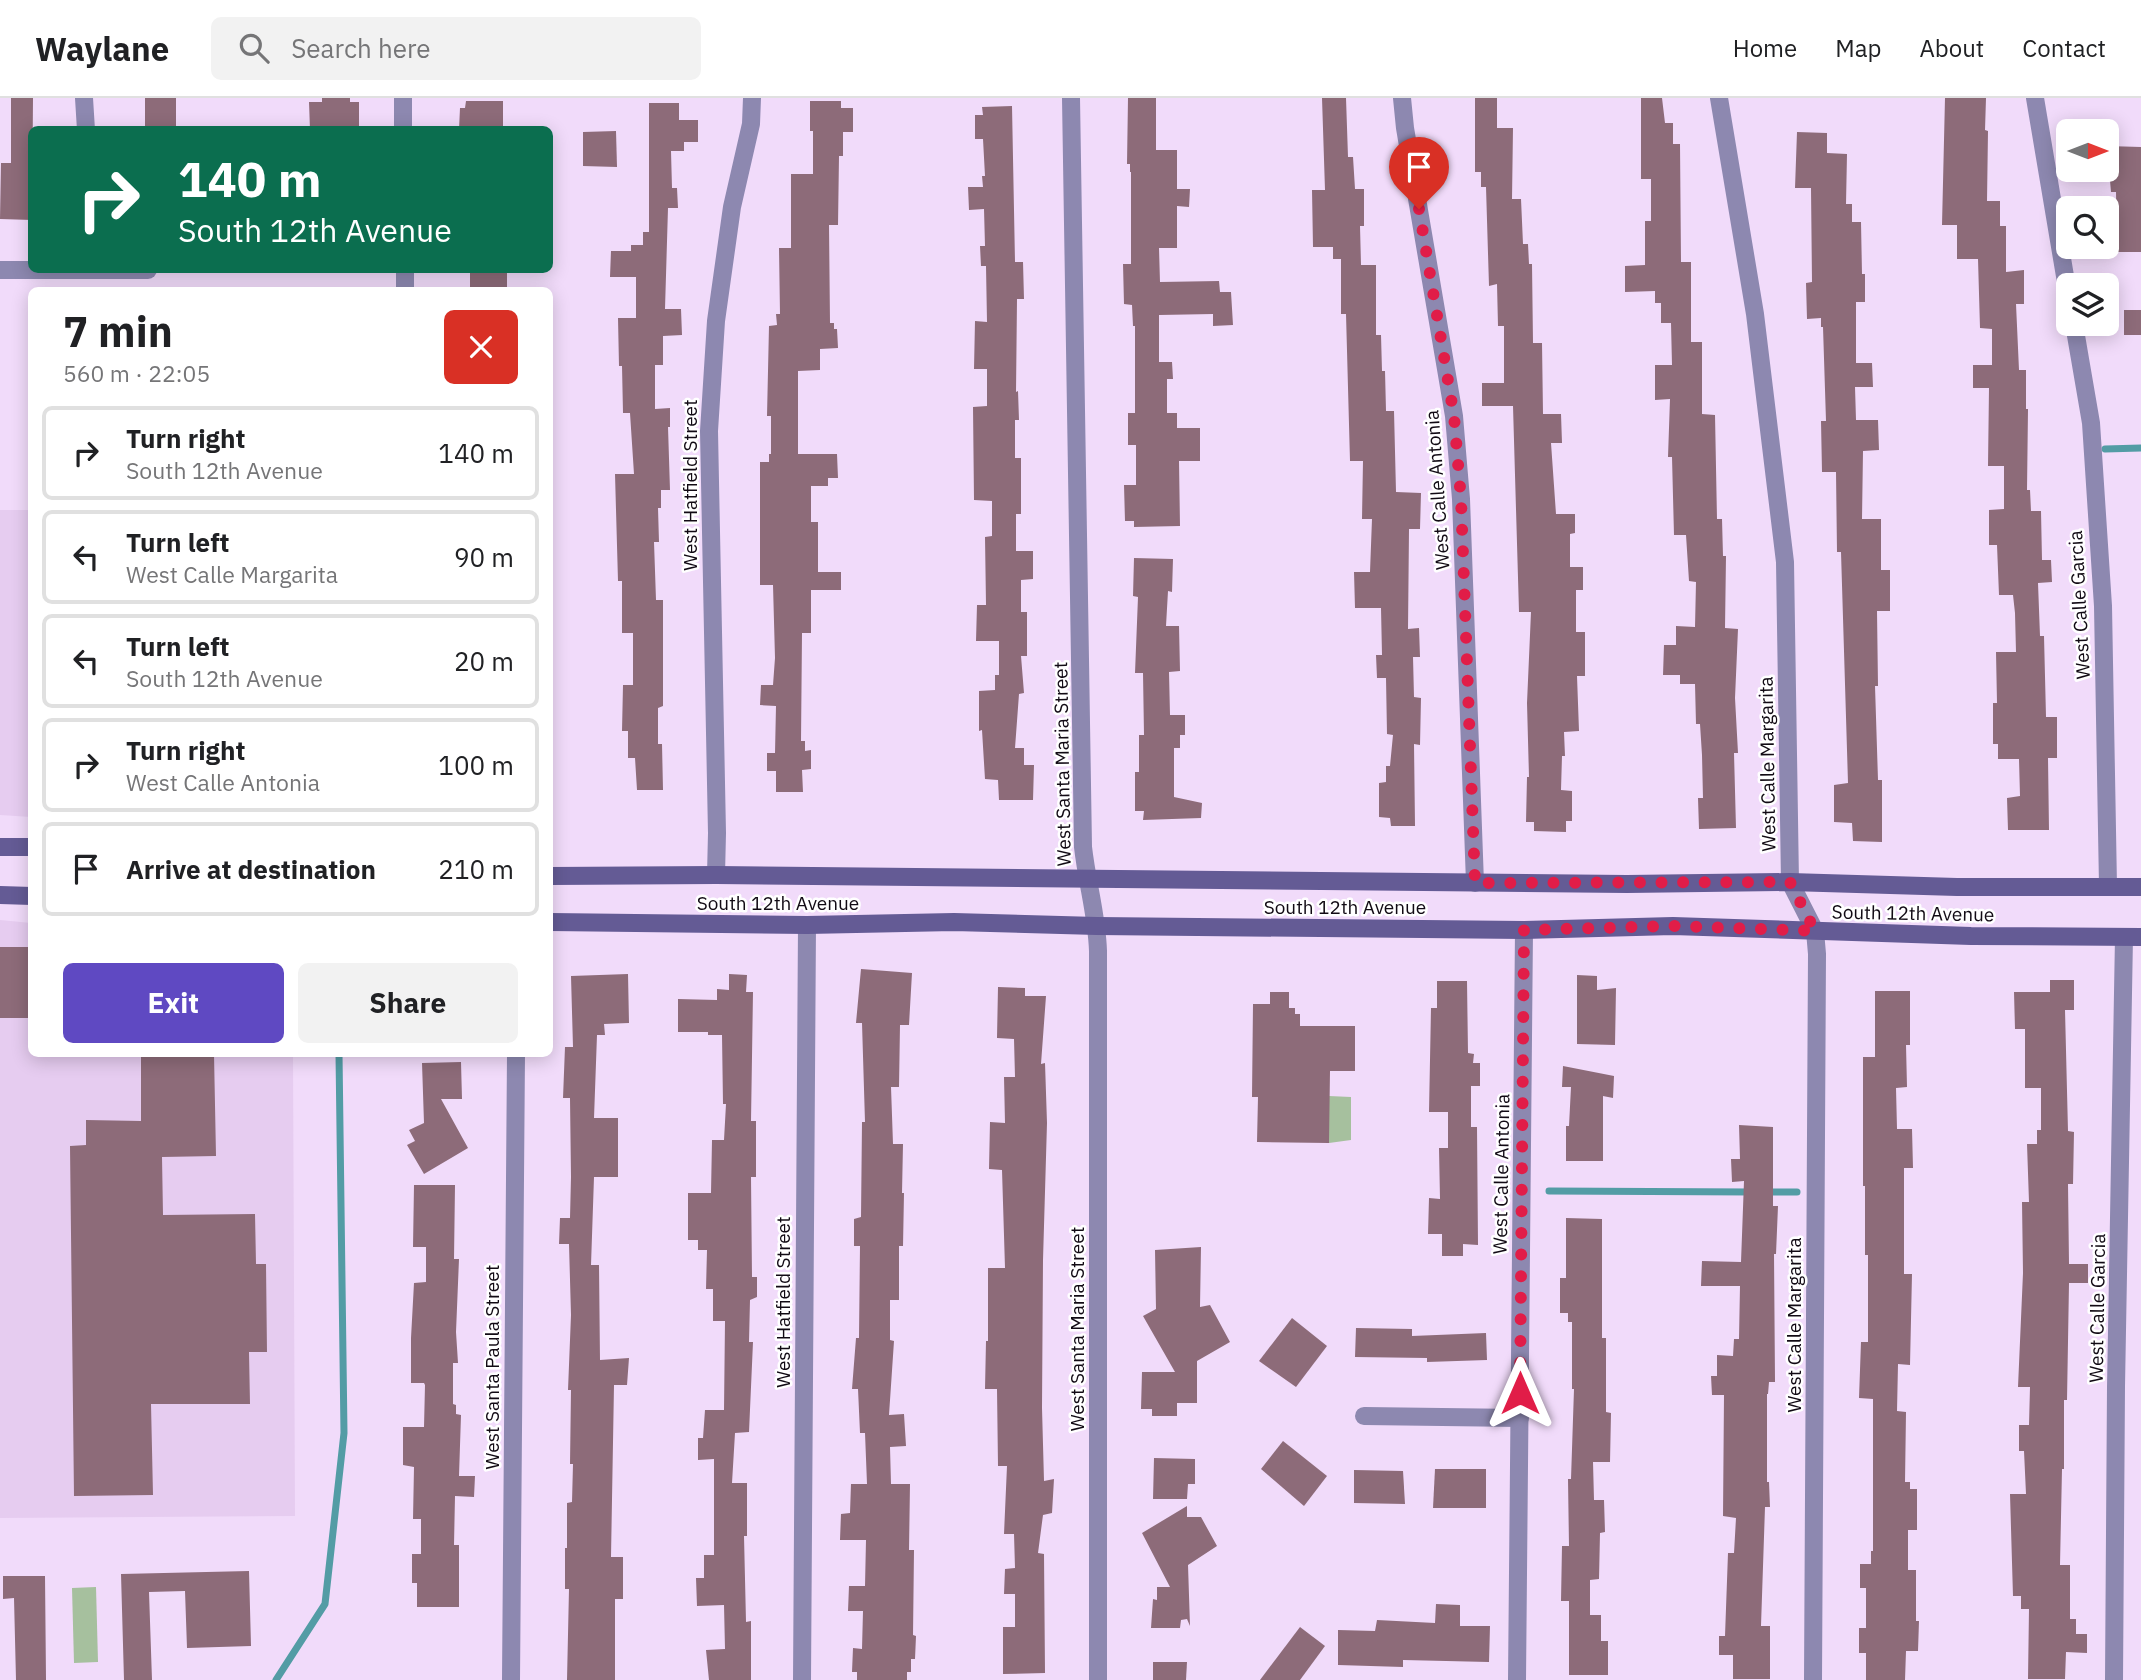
<!DOCTYPE html>
<html lang="en">
<head>
<meta charset="utf-8">
<style>
  body { margin:0; font-family:"IBM Plex Sans",sans-serif; background:#f2f2f2; color:#202124; height:100vh; display:flex; flex-direction:column; font-size:26px; white-space:nowrap }
  * { box-sizing:border-box; margin:0 }
  p { font-size:23px; color:#757577 }
  .icon { flex:none; width:38px; height:38px; fill:none; stroke:currentColor; stroke-width:2; stroke-linecap:round; stroke-linejoin:round }
  .map { position:relative; flex:1; overflow:hidden }
  .side { position:absolute; left:28px; top:189px; width:525px; height:770px; display:flex; flex-direction:column; background:#fff; border-radius:10px; box-shadow:0 4px 18px #0003 }
  .side>* { flex:none }
  .hud { position:absolute; left:28px; top:28px; width:525px; height:147px; border-radius:10px; box-shadow:0 4px 18px #0003; background:#0b6e4f; color:#fff; overflow:hidden }
  .needle { width:46px; rotate:90deg }
  .fabs { position:absolute; left:2056px; top:21px; display:grid; gap:14px }
  .fabs a { display:grid; place-items:center; width:63px; height:63px; border-radius:10px; background:#fff; box-shadow:0 4px 18px #0003; font-size:35px }
  .pin { position:absolute; display:grid; place-items:center; width:60px; height:60px; color:#fff; margin:-72px -30px; border-radius:50% 50% 50% 0; rotate:-45deg; box-shadow:0 0 7px #0007 }
  .pin .icon { rotate:45deg }
  .me { position:absolute; width:77px; margin:-38px; rotate:0deg; stroke-linejoin:round; filter:drop-shadow(0 0 5px #0008) }
  .turn { display:flex; align-items:center; gap:24px; height:147px; padding:0 35px; font-size:32px }
  .turn .icon { width:91px; height:91px; stroke-width:2.5 }
  .turn b { display:block; font-size:49px; line-height:60px }
  .round { display:grid; place-items:center; flex:none; width:74px; height:74px; border-radius:10px; background:#f2f2f2 }
  .head { display:flex; align-items:center; justify-content:space-between; height:119px; padding:0 35px }
  h1 { font-size:42px; font-weight:800; line-height:52px }
  .action { display:flex; gap:14px; margin-top:auto; padding:14px 35px }
  .action a { flex:1; height:80px; border-radius:10px; background:#5f49c2; color:#fff; font-size:28px; font-weight:800; line-height:80px; text-align:center }
  .action a+a { background:#f2f2f2; color:#202124 }
  ul { padding:0; list-style:none }
  li { display:flex; align-items:center; gap:21px; height:94px; margin:0 14px 10px; padding:0 21px; border:4px solid #e0e0e0; border-radius:10px }
  li div { flex:1 }
  li b { display:block; font-size:26px }
  li em { font-style:normal }
  header { display:flex; align-items:center; gap:42px; box-sizing:border-box; height:98px; padding:0 35px; background:#fff; border-bottom:2px solid #e0e0e0 }
  header strong { font-size:33px }
  nav { display:flex; gap:38px; margin-inline-start:auto; font-size:24px }
  .search { width:490px; height:63px; background:#f2f2f2; display:flex; align-items:center; gap:18px; box-sizing:border-box; padding:0 24px; border-radius:10px; color:#757577; font-size:26px }
  .map>svg:first-child { display:block }
  .built { fill:#e6ccf0 }
  .green { fill:#a6c09e }
  .lines { fill:none; stroke-linecap:round; stroke-linejoin:round }
  .stream { stroke:#539ca5; stroke-width:7 }
  .building { fill:#8d6b79 }
  .street { stroke:#8d88b0; stroke-width:18 }
  .secondary { stroke:#645b95; stroke-width:18 }
  .route { stroke:#e11d48; stroke-width:12; stroke-dasharray:0 21.6 }
  .labels { text-anchor:middle; dominant-baseline:central; stroke-width:5; stroke-linejoin:round; paint-order:stroke }
  .street-label { font-size:19px; fill:#110a14; stroke:#fff }
</style>
</head>
<body>
<header>
<strong>Waylane</strong>
<div class="search"><svg class="icon" aria-label="search" viewBox="0 0 24 24"><circle cx="10" cy="10" r="6"/><path d="M15 15l6 6"/></svg>Search here</div>
<nav><a>Home</a><a>Map</a><a>About</a><a>Contact</a></nav>
</header>
<div class="map">
<svg width="2141" height="1582" viewBox="0 0 2141 1582">
  <rect width="100%" height="100%" fill="#f1dbfa"/>
  <g class="built">
    <path d="M0,412H31V719L0,717Z"/>
    <path d="M0,822L31,825L32,956H293L295,1418L0,1420Z"/>
  </g>
  <g class="green">
    <path d="M1329,998L1351,999V1042L1329,1045Z"/>
    <path d="M96,1489L98,1564L74,1565L72,1490Z"/>
  </g>
  <g class="lines">
    <g class="stream">
      <path d="M2105,351L2141,350"/>
      <path d="M1549,1093L1751,1094"/>
      <path d="M1767,1094H1797"/>
      <path d="M276,1582L325,1506L344,1335L339,956"/>
    </g>
  </g>
  <g class="building">
    <path d="M11,0H33L32,122L0,121L1,65H11Z"/>
    <rect x="145" y="0" width="31" height="32"/>
    <path d="M322,0H350V4H359V32H310L309,4H322Z"/>
    <path d="M1128,0H1156V52H1177V91H1190L1189,109L1177,108V150H1159L1160,184L1219,183L1220,194H1231L1233,227L1213,228V216L1159,217V264H1172L1173,281H1167V315H1177V330H1200V363H1179L1180,428L1134,429V423H1125L1124,387H1136V347H1128V315H1135V228H1133L1132,207L1124,206L1123,166H1131V74H1130V66H1127Z"/>
    <path d="M1322,0H1346L1348,59H1353L1355,91H1364V128H1360L1361,167H1376V237H1381L1382,273H1385L1386,313H1394L1396,394L1421,395L1420,431H1409L1408,531L1419,530L1420,559H1413L1414,599L1421,600L1420,647L1414,646L1415,728H1391L1390,720L1379,719V685L1386,684V668H1390L1393,637L1387,636L1386,580H1377L1376,557H1382L1381,510H1355L1354,474H1370L1372,421H1362L1363,363H1350L1346,216H1341V161H1333V149H1313L1312,92H1325Z"/>
    <path d="M1475,0H1497V30H1513L1512,101H1521L1523,146H1528L1529,166H1532L1533,245H1542L1543,316H1561L1562,345H1551L1556,416H1575V435L1570,436V469H1583V492H1576V534H1585V578H1577L1579,633L1564,634L1565,658H1562L1561,692L1572,693V723H1566V734L1534,733V724H1526L1527,679H1529L1527,605L1531,514H1519L1513,308H1482V285H1504V228H1498L1497,186L1489,188L1486,89H1481V74H1475Z"/>
    <path d="M1641,0H1662L1665,25H1673V46H1680L1681,164H1691V244H1702V316L1715,317L1717,421H1722L1723,458H1726L1725,530L1738,531L1735,600L1738,655H1734L1736,730L1699,731L1698,700H1703L1702,657L1700,626H1696L1695,586H1680V577H1663L1664,547H1676V528L1695,529L1696,484L1689,483L1686,437H1674L1672,359H1668L1670,301L1655,302V267H1672L1671,225H1661V205H1655V193L1625,194V168L1645,167V123H1651V81H1641Z"/>
    <path d="M1945,0H1986L1985,32L1988,33L1987,103H2000V128H2006V174L2024,172V206H2016L2019,272H2026V311H2028L2027,392H2030L2031,413H2041L2042,462H2051L2052,484L2038,485L2040,538H2044L2046,619H2057V660H2048L2049,732H2008L2007,700L2020,698L2019,661H1998V646H1993V605H1997L1996,554H2016L2015,515L2013,497H1999L1997,447H1989V412L2004,411V368H1988L1989,290H1973V267H1992V231L1980,230L1978,161H1957V127H1942Z"/>
    <path d="M466,3H503V32H459L460,10H465Z"/>
    <path d="M810,3H841V10H853V34H843V58H839L838,127H829L830,225H834V231H837L838,250L820,251V272L798,273V356H837L838,380H828V388H811V424H818V474H841V492H811V535H802L801,643H805V653L811,652V671L802,672L803,694H776V673H767V655H775L776,608L760,607L761,587H773L775,560L773,487H760V364H769V356H771V318H767L769,228L777,227L776,216H780L779,150H791V76H813V33H810Z"/>
    <path d="M649,5H679V22H698V44H684V53H671L672,90H677L678,110H668L665,211H681L682,237L663,238V267H655V311L670,310V329H668L670,392H661V410H658L659,444H654L656,502H663V608L658,610V646H662L663,692H637L635,660H628V633H622L623,587H633V535H622V483H618L615,376H634L630,315H623L622,268H619L618,220H636V179H610L611,153H631V147H643V134H649Z"/>
    <path d="M1012,8L1015,164H1023L1024,201H1017L1016,294L1018,293L1019,322H1015V360H1021V416H1016V453H1033V481L1021,482V514H1027V558H1021L1024,595L1019,596L1015,650H1024V667H1034L1033,702H999L998,682L985,681L982,632L979,633V593L995,592V577H999V543H976L977,507H986L985,439L992,438V403L974,402L973,309L987,308V271H974L975,223L987,224L986,168H981L980,148H985L984,111L969,112L968,89H983L982,78H985L983,41H975V17H983L982,9Z"/>
    <path d="M616,33L617,69L583,68V34Z"/>
    <path d="M1797,34L1827,35V55L1847,56L1846,106H1852V124H1861L1862,176H1865V204H1856V265H1872L1873,289H1855L1856,322H1878L1879,352L1863,353L1862,421H1881V472H1890V513H1877L1878,588H1875L1878,682H1882V744L1853,743L1852,725L1834,724V687L1848,685L1841,454H1837L1836,374H1822L1821,323H1826L1823,229H1821V220L1807,221L1806,185L1812,184L1811,90H1795Z"/>
    <path d="M2107,48L2141,49V154H2117L2116,94H2111Z"/>
    <rect x="470" y="172" width="37" height="19"/>
    <rect x="2124" y="212" width="17" height="25"/>
    <path d="M1134,460L1173,461L1172,494L1168,493L1166,528H1179L1180,573L1169,574L1170,617H1185V637H1180V650H1174V699L1202,705L1201,720L1143,722L1144,713H1135V674H1139V637H1144L1143,575H1135L1138,499L1133,498Z"/>
    <path d="M0,849H30L31,920H0Z"/>
    <path d="M861,871L912,875L909,927H900L899,989H891L893,1046H903L902,1095H904L903,1148H899V1202H890V1242L894,1243L889,1317L904,1316L906,1348L890,1349L891,1386H910L909,1452H914L913,1537L916,1538L915,1561H911V1574H907V1582H857V1574H852L853,1550L862,1551L863,1513H848L849,1488H865L866,1442H840L841,1416L850,1415L851,1386H867L865,1335H860L858,1291H852L856,1240H859L860,1148H854V1121L861,1119L862,1024H865L862,925H856Z"/>
    <path d="M628,876L629,925L604,926L605,937H597L594,1020H618V1079H594L591,1167H599L600,1262L629,1260L627,1287H614L611,1459H623V1501H615V1582H567L569,1491H565V1450H567V1405L572,1404L573,1366H570L571,1292H568L571,1217L569,1146H559L560,1120H570L571,1079L570,1000H563L565,949H573L571,878Z"/>
    <path d="M729,876L747,877L746,894H753L751,1023H756V1079H751L752,1179H757V1199L750,1202L749,1244H753L749,1334L735,1335L732,1385H747V1438H744L746,1524L751,1523V1582H709L706,1552L725,1551L724,1507L697,1508L696,1480H704V1457H714V1361L698,1362V1340H703L705,1312H724L725,1223H713V1191H706L707,1152H698V1142H688V1095H711L712,1042H724L726,1006H723L722,937H708V934H678V901L717,902V891L729,892Z"/>
    <path d="M1577,877L1597,878V892L1616,890L1615,947L1577,946Z"/>
    <path d="M2050,882H2074V912H2065L2068,1033L2074,1034L2073,1086H2068L2069,1166H2088V1185H2069L2067,1302H2064V1371H2062L2060,1467H2070V1521H2076V1536H2087V1555L2066,1554L2065,1581H2028L2029,1511H2021V1498H2013L2010,1396H2026L2024,1353H2019V1327H2029L2030,1289H2018L2023,1175L2022,1104H2029L2027,1046H2037V1032H2041V990H2025V931H2015L2014,894H2050Z"/>
    <path d="M1437,883H1467L1468,955L1474,956L1473,965H1480V988H1471V1029H1477L1478,1147L1463,1146V1158H1442V1136H1428L1429,1100L1440,1101L1439,1050H1448V1014H1429L1431,910H1437Z"/>
    <path d="M998,889L1025,890V898H1046L1041,966L1045,965L1047,1025L1043,1162L1042,1310L1044,1383L1054,1381L1052,1415L1043,1417L1038,1455L1044,1456L1045,1575L1003,1576V1529H1015V1496H1004L1005,1471L1015,1470L1014,1436H1004L1007,1368H998L997,1291H985L986,1243H988V1170H1005L1002,1072L989,1071L990,1024L1005,1025L1004,979H1015L1014,941L997,940Z"/>
    <path d="M1875,893H1910V947H1906L1907,989L1896,990L1897,1031H1912L1913,1070H1904V1176H1912L1910,1267L1898,1266L1897,1313L1906,1314L1905,1384H1910V1391H1917V1432H1908V1472H1916V1523H1919L1918,1553H1906L1905,1582H1866V1555H1859V1530H1866V1490H1860V1466H1871V1453H1873V1301L1859,1300L1861,1244H1868V1157H1865V1088H1863V959H1875Z"/>
    <path d="M1270,894H1289V910H1295V916H1300V928H1355V973H1330L1329,1045L1257,1044L1258,999H1252L1253,906H1270Z"/>
    <path d="M141,956H214L216,1058L162,1059L163,1117L255,1116L256,1166H266L267,1254H249L250,1306H151L153,1397L74,1398L70,1048L86,1047V1022L141,1023Z"/>
    <path d="M461,964L462,1001H441L468,1050L424,1076L407,1047L415,1043L409,1032L424,1025L422,965Z"/>
    <path d="M1563,968L1614,978L1613,1000L1603,998V1063H1566V1028H1569L1571,989H1562Z"/>
    <path d="M1739,1027L1773,1029V1108H1778L1776,1156H1774L1775,1284H1769L1768,1296H1767V1384H1769L1770,1409H1765L1761,1528H1770V1581H1733V1557H1719V1538H1725L1728,1455H1734L1736,1420L1723,1418L1724,1297H1712L1711,1278H1717V1257L1733,1258L1734,1241H1739L1740,1188H1701L1702,1163L1741,1164L1744,1083L1732,1084L1731,1061H1740Z"/>
    <path d="M414,1087H455L454,1161H459L456,1234L458,1265H453V1306L456,1307V1316L461,1317L459,1378H475L474,1399L455,1398L454,1447H459V1509H417V1485H412V1456H421V1421H413L414,1369L403,1367V1329H424L425,1287L424,1285H411V1240L414,1185L426,1184V1149H413Z"/>
    <path d="M1566,1120L1602,1121V1240H1606V1314L1611,1315L1610,1364H1593L1594,1402H1604L1605,1434L1600,1435L1599,1481L1590,1482V1517H1601V1543H1608V1577H1569V1503H1561L1562,1448H1569L1568,1381H1571L1574,1291H1572V1224H1568V1215H1560V1180H1566Z"/>
    <path d="M1201,1149L1200,1209L1210,1207L1230,1244L1197,1263V1305H1177V1318H1152V1311H1141L1142,1274H1175L1143,1218L1156,1211L1155,1152Z"/>
    <path d="M1292,1220L1327,1248L1296,1289L1259,1263Z"/>
    <path d="M1356,1230L1412,1231V1238L1486,1235L1487,1262L1427,1264V1260L1355,1259Z"/>
    <path d="M1283,1343L1327,1378L1304,1408L1261,1371Z"/>
    <path d="M1154,1360L1195,1361V1386H1188L1187,1401H1153Z"/>
    <path d="M1435,1371H1486V1410H1433Z"/>
    <path d="M1354,1372L1403,1373L1405,1406L1354,1405Z"/>
    <path d="M1187,1408V1419H1201L1217,1448L1188,1467L1190,1528L1187,1521L1181,1522L1180,1530H1151L1153,1501L1157,1502V1489H1170L1142,1435Z"/>
    <path d="M249,1473L251,1548L187,1550L185,1493L149,1494L152,1582H124L121,1476Z"/>
    <path d="M3,1478H45L46,1582H16L14,1500L3,1501Z"/>
    <path d="M1436,1506L1460,1507V1528H1490L1489,1564L1403,1562V1569L1338,1567V1532L1375,1533L1377,1522L1435,1525Z"/>
    <path d="M1300,1529L1325,1548L1300,1582H1260Z"/>
    <path d="M1153,1564H1187L1186,1582H1153Z"/>
  </g>
  <g class="lines">
    <g class="street">
      <path d="M84,0L86,32"/>
      <path d="M403,0V32"/>
      <path d="M1071,0L1083,749C1087,785 1097,818 1098,853V1582"/>
      <path d="M1402,0L1405,30L1454,318L1461,401L1475,785"/>
      <path d="M1719,0L1755,216L1785,464L1790,784L1815,833L1817,856L1813,1582"/>
      <path d="M2035,0L2068,196"/>
      <path d="M0,172H148"/>
      <path d="M405,172V192"/>
      <path d="M2074,226L2091,325L2103,508L2108,788"/>
      <path d="M716,777L717,735L709,333L716,223L732,109L751,26L752,0"/>
      <path d="M1364,1318L1520,1320"/>
      <path d="M511,1582L516,956"/>
      <path d="M802,1582L807,827"/>
      <path d="M1517,1582L1524,832"/>
      <path d="M2114,1582L2116,1289L2124,839"/>
    </g>
    <g class="secondary">
      <path d="M0,749H32"/>
      <path d="M550,778L716,777L1627,786L1790,784L1957,789H2141"/>
      <path d="M0,797L32,798"/>
      <path d="M550,824L807,827L954,824L1097,828L1524,832L1673,828L1971,838L2141,839"/>
    </g>
  </g>
  <g class="lines">
    <path class="route" d="M1419,111L1454,318L1461,401L1475,785L1790,784L1815,833L1673,828L1524,832L1520,1295"/>
  </g>
  <g class="labels">
    <g class="street-label">
      <text transform="translate(690 387) rotate(-90)">West Hatfield Street</text>
      <text transform="translate(1437 392) rotate(-94)">West Calle Antonia</text>
      <text transform="translate(2079 507) rotate(-93)">West Calle Garcia</text>
      <text transform="translate(1062 666) rotate(-91)">West Santa Maria Street</text>
      <text transform="translate(1767 666) rotate(-91)">West Calle Margarita</text>
      <text x="778" y="805">South 12th Avenue</text>
      <text x="1345" y="809">South 12th Avenue</text>
      <text transform="translate(1913 815) rotate(1)">South 12th Avenue</text>
      <text transform="translate(1501 1076) rotate(-89)">West Calle Antonia</text>
      <text transform="translate(783 1204) rotate(-90)">West Hatfield Street</text>
      <text transform="translate(2097 1210) rotate(-89)">West Calle Garcia</text>
      <text transform="translate(1794 1227) rotate(-90)">West Calle Margarita</text>
      <text transform="translate(1077 1231) rotate(-90)">West Santa Maria Street</text>
      <text transform="translate(492 1269) rotate(-90)">West Santa Paula Street</text>
    </g>
  </g>
</svg>
<div class="fabs">
<a><svg class="needle" viewBox="-14 -14 28 28"><path d="M0-13l5 13h-10z" fill="#e53935"/><path d="M0 13l5-13h-10z" fill="#757577"/></svg></a>
<a><svg class="icon" aria-label="search" viewBox="0 0 24 24"><circle cx="10" cy="10" r="6"/><path d="M15 15l6 6"/></svg></a>
<a><svg class="icon" aria-label="layers" viewBox="0 0 24 24"><path d="M12 4l9 5-9 5-9-5zM3 14l9 5 9-5"/></svg></a>
</div>
<div class="pin" style="left:1419px;top:111px;background:#d93025"><svg class="icon" aria-label="arrive" viewBox="0 0 24 24"><path d="M6 21V4h12l-3 4 3 4H6"/></svg></div>
<svg class="me" style="left:1520px;top:1295px" viewBox="-20 -20 40 40"><path d="M0-17L14 15 0 8-14 15z" fill="#e11d48" stroke="#fff" stroke-width="4"/></svg>
<div class="hud">
<div class="turn"><svg class="icon" aria-label="right" viewBox="0 0 24 24"><path d="M7 20v-9h11M14 6l5 5-5 5"/></svg><div><b>140 m</b>South 12th Avenue</div></div>
</div>
<section class="side">
<div class="head"><div><h1>7 min</h1><p>560 m · 22:05</p></div><a class="round" style="background:#d93025;color:#fff"><svg class="icon" aria-label="close" viewBox="0 0 24 24"><path d="M6 6l12 12M18 6L6 18"/></svg></a></div>
<ul>
<li><svg class="icon" aria-label="right" viewBox="0 0 24 24"><path d="M7 20v-9h11M14 6l5 5-5 5"/></svg><div><b>Turn right</b><p>South 12th Avenue</p></div><em>140 m</em></li>
<li><svg class="icon" aria-label="left" viewBox="0 0 24 24"><path d="M17 20v-9H6M10 6l-5 5 5 5"/></svg><div><b>Turn left</b><p>West Calle Margarita</p></div><em>90 m</em></li>
<li><svg class="icon" aria-label="left" viewBox="0 0 24 24"><path d="M17 20v-9H6M10 6l-5 5 5 5"/></svg><div><b>Turn left</b><p>South 12th Avenue</p></div><em>20 m</em></li>
<li><svg class="icon" aria-label="right" viewBox="0 0 24 24"><path d="M7 20v-9h11M14 6l5 5-5 5"/></svg><div><b>Turn right</b><p>West Calle Antonia</p></div><em>100 m</em></li>
<li><svg class="icon" aria-label="arrive" viewBox="0 0 24 24"><path d="M6 21V4h12l-3 4 3 4H6"/></svg><div><b>Arrive at destination</b></div><em>210 m</em></li>
</ul>
<div class="action"><a>Exit</a><a>Share</a></div>
</section>
</div>
</body>
</html>
